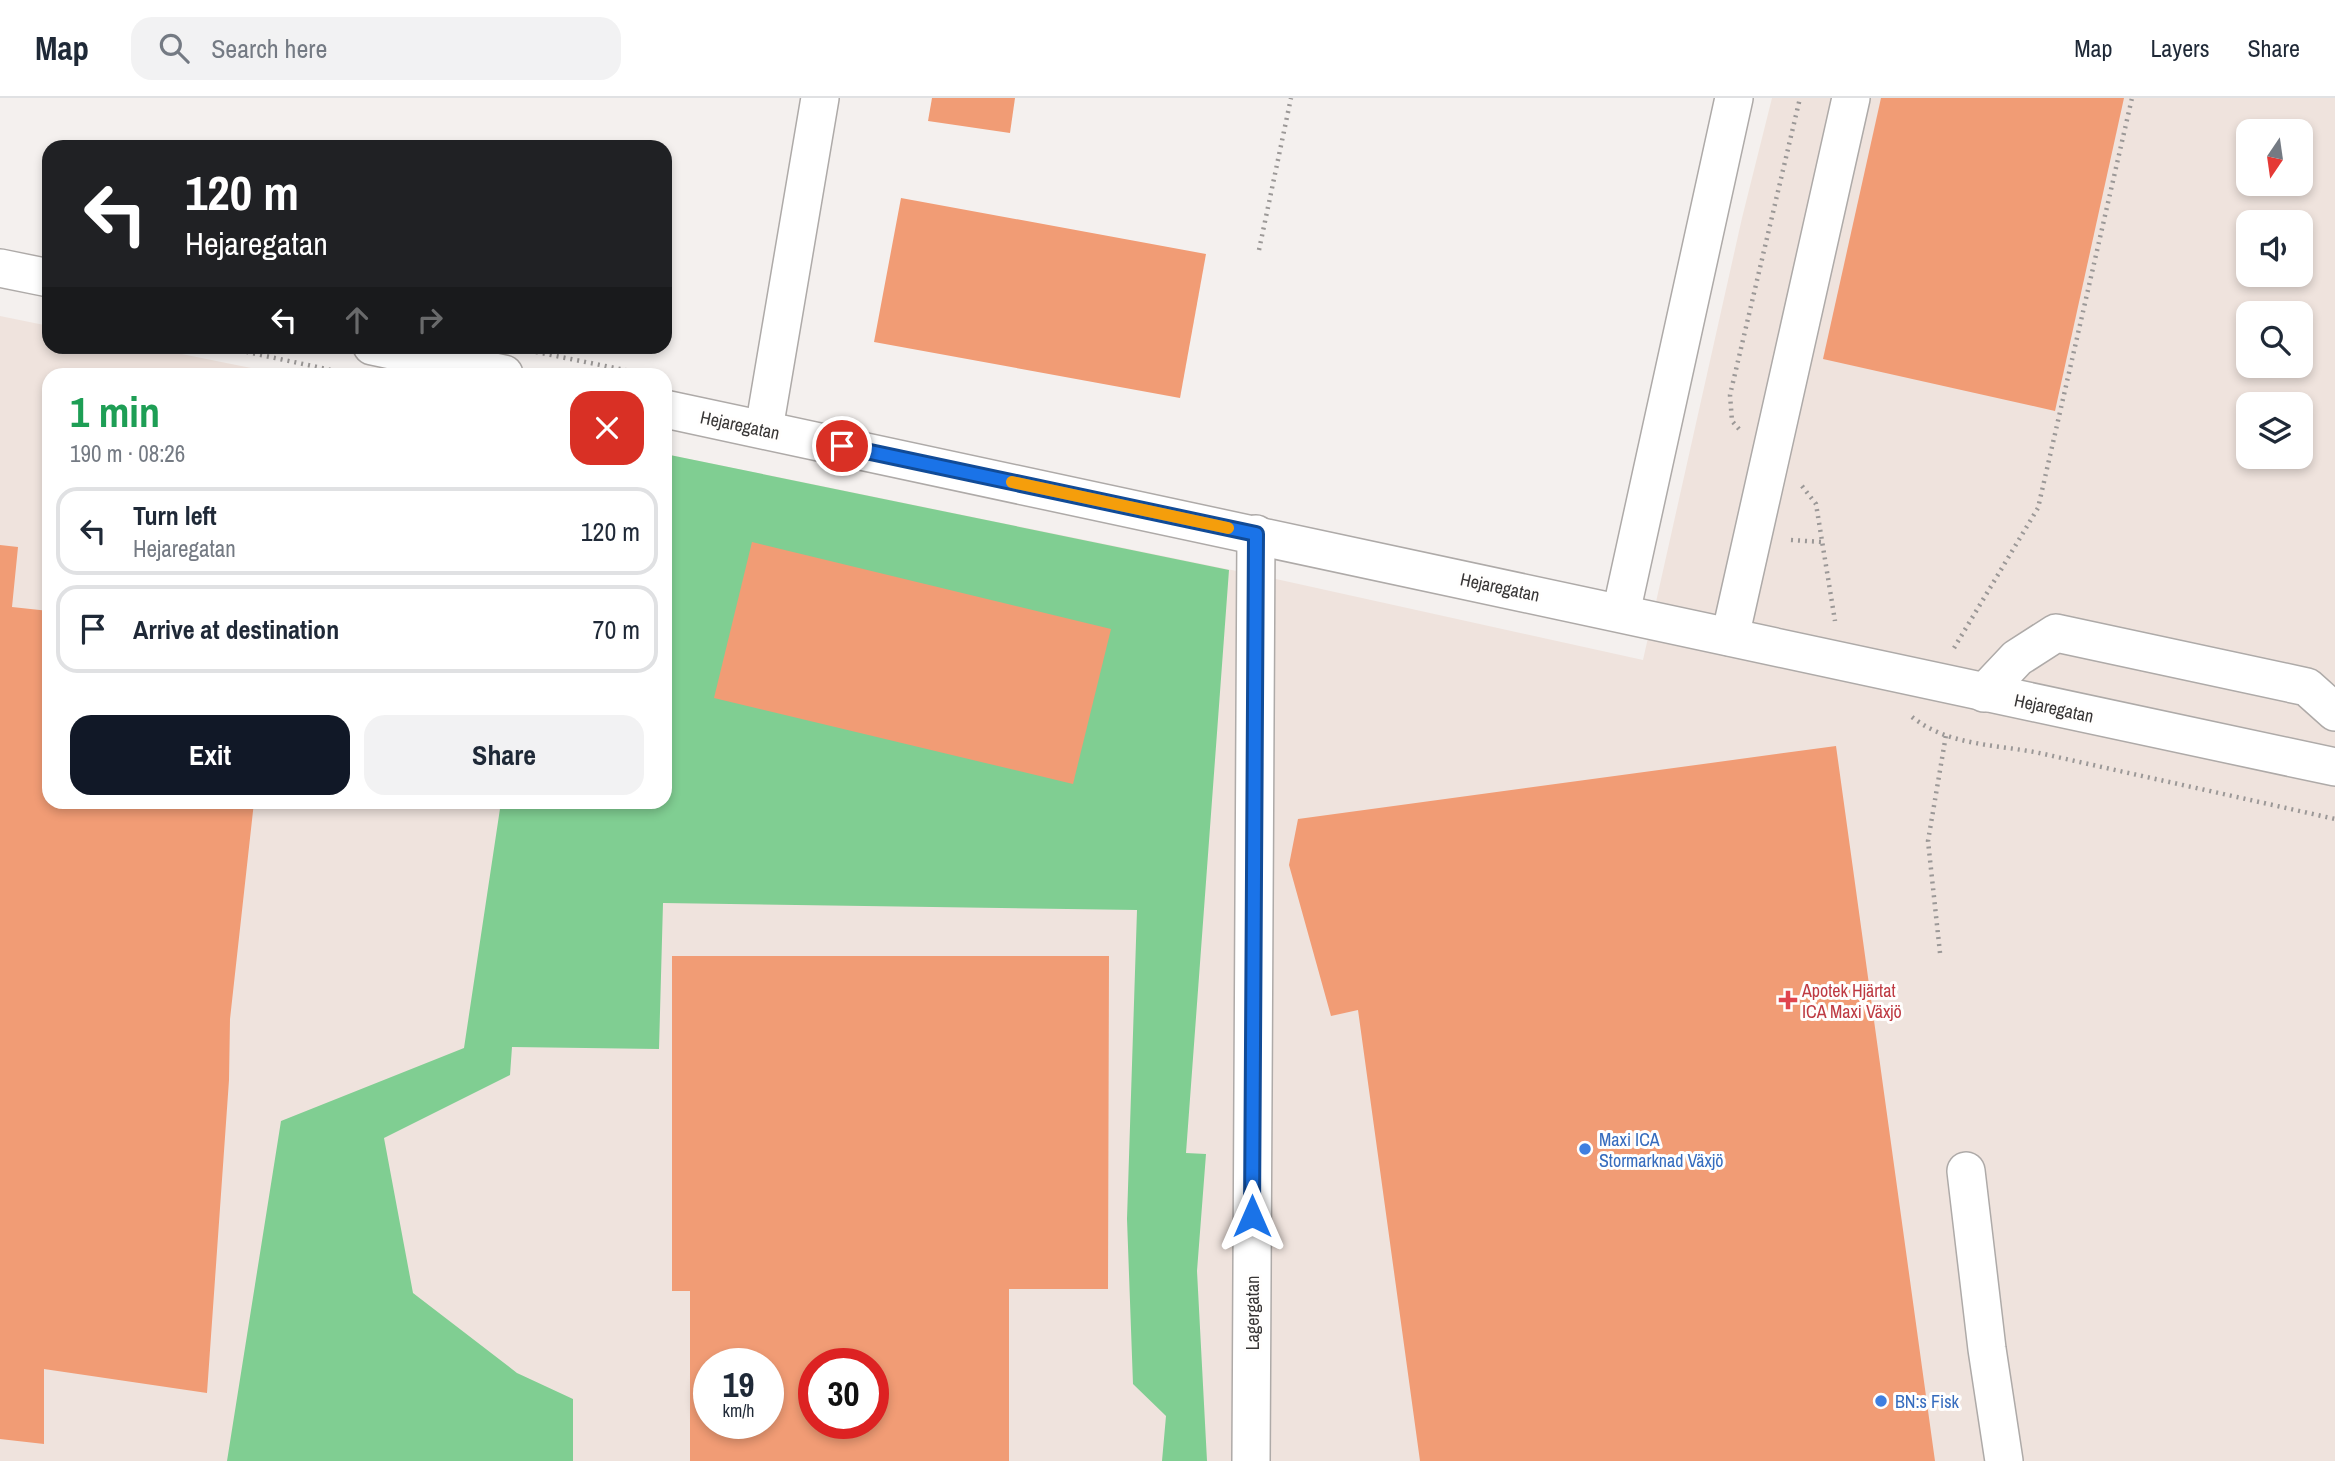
<!DOCTYPE html>
<html lang="en">
<head>
<meta charset="utf-8">
<style>
  body { margin:0; font-family:"Archivo Narrow",sans-serif; background:#f2f2f3; color:#1f2937; height:100vh; display:flex; flex-direction:column; font-size:26px; white-space:nowrap }
  * { box-sizing:border-box; margin:0 }
  p { font-size:23px; color:#747a83 }
  .icon { flex:none; width:38px; height:38px; fill:none; stroke:currentColor; stroke-width:2; stroke-linecap:round; stroke-linejoin:round }
  .map { position:relative; flex:1; overflow:hidden }
  .details { position:absolute; left:42px; top:270px; width:630px; height:441px; display:flex; flex-direction:column; background:#fff; border-radius:21px; box-shadow:0 4px 10px #0003 }
  .details>* { flex:none }
  .hud { position:absolute; left:42px; top:42px; width:630px; height:214px; border-radius:21px; box-shadow:0 4px 10px #0003; background:#202124; color:#fff; overflow:hidden }
  .needle { width:46px; rotate:193deg }
  .fabs { position:absolute; left:2236px; top:21px; display:grid; gap:14px }
  .fabs a { display:grid; place-items:center; width:77px; height:77px; border-radius:14px; background:#fff; box-shadow:0 4px 10px #0003; font-size:35px }
  .speed { position:absolute; left:693px; top:1250px; display:flex; gap:14px; font-size:35px; font-weight:700; text-align:center }
  .speed>* { display:grid; place-content:center; width:91px; height:91px; border-radius:50%; background:#fff; box-shadow:0 4px 10px #0003; line-height:1 }
  .speed small { font-size:18px; font-weight:400 }
  .speed .limit { border:10px solid #d22; background:#fff; color:#111 }
  .pin { position:absolute; display:grid; place-items:center; width:60px; height:60px; color:#fff; margin:-30px; border:4px solid #fff; border-radius:50%; box-shadow:0 2px 7px #0007 }
  .me { position:absolute; width:77px; margin:-38px; rotate:0deg; stroke-linejoin:round; filter:drop-shadow(0 0 5px #0008) }
  .turn { display:flex; align-items:center; gap:24px; height:147px; padding:0 28px; font-size:32px }
  .turn .icon { width:91px; height:91px; stroke-width:2.5 }
  .turn b { display:block; font-size:49px; line-height:60px }
  .lanes { display:flex; align-items:center; height:66px; padding:0 28px; background:#0003; justify-content:center; gap:35px; direction:ltr }
  .lanes .off { opacity:.35 }
  .round { display:grid; place-items:center; flex:none; width:74px; height:74px; border-radius:21px; background:#f2f2f3 }
  .summary { display:flex; align-items:center; justify-content:space-between; height:119px; padding:0 28px }
  h1 { font-size:42px; font-weight:700; line-height:52px; color:#1e9e55 }
  .button { display:flex; gap:14px; margin-top:auto; padding:14px 28px }
  .button a { flex:1; height:80px; border-radius:21px; background:#111827; color:#fff; font-size:28px; font-weight:700; line-height:80px; text-align:center }
  .button a+a { background:#f2f2f3; color:#1f2937 }
  ul { padding:0; list-style:none }
  li { display:flex; align-items:center; gap:21px; height:88px; margin:0 14px 10px; padding:0 14px; border:4px solid #e0e1e3; border-radius:21px }
  li div { flex:1 }
  li b { display:block; font-size:26px }
  li em { font-style:normal }
  header { display:flex; align-items:center; gap:42px; box-sizing:border-box; height:98px; padding:0 35px; background:#fff; border-bottom:2px solid #e0e1e3 }
  header strong { font-size:33px }
  nav { display:flex; gap:38px; margin-inline-start:auto; font-size:24px }
  .search { width:490px; height:63px; background:#f2f2f3; display:flex; align-items:center; gap:18px; box-sizing:border-box; padding:0 24px; border-radius:21px; color:#747a83; font-size:26px }
  .map>svg:first-child { display:block }
  .built { fill:#efe3dd; fill-rule:evenodd }
  .forest { fill:#80ce92 }
  .building { fill:#f19c75; fill-rule:evenodd }
  .lines { fill:none; stroke-linecap:round; stroke-linejoin:round }
  .minor-casing { stroke:#aeaaa8; stroke-width:40 }
  .path { stroke:#9b9897; stroke-width:4.5; stroke-dasharray:2 5; stroke-linecap:butt }
  .minor { stroke:#fff; stroke-width:37 }
  .route-casing { stroke:#114b97; stroke-width:18 }
  .route { stroke:#1a73e8; stroke-width:12 }
  .slow { stroke:#f59e0b; stroke-width:12 }
  .health-dot { fill:#e0444e; stroke:#fffefd; stroke-width:2.5 }
  .shop-dot { fill:#3f7fe0; stroke:#fffefd; stroke-width:2.5 }
  .labels { text-anchor:middle; dominant-baseline:central; stroke-width:6; stroke-linejoin:round; paint-order:stroke }
  .street-label { font-size:18px; fill:#383636; stroke:#fffefd }
  .health-label { font-size:18px; fill:#be3a42; stroke:#fffefd; text-anchor:start }
  .shop-label { font-size:18px; fill:#366cbe; stroke:#fffefd; text-anchor:start }
</style>
</head>
<body>
<header>
<strong>Map</strong>
<div class="search"><svg class="icon" aria-label="search" viewBox="0 0 24 24"><circle cx="10" cy="10" r="6"/><path d="M15 15l6 6"/></svg>Search here</div>
<nav><a>Map</a><a>Layers</a><a>Share</a></nav>
</header>
<div class="map">
<svg width="2335" height="1363" viewBox="0 0 2335 1363">
  <rect width="100%" height="100%" fill="#f4f0ee"/>
  <path class="built" d="M1772,0H2335V1363H0V218L49,228V248L147,249L281,276H49V704H665V356L1276,481L1643,562L1742,120ZM2249,33H2301V86H2249ZM2249,124H2301V177H2249ZM2249,215H2301V268H2249ZM2249,306H2301V359H2249ZM709,1265H768V1325H709ZM814,1265H873V1325H814Z"/>
  <path class="forest" d="M665,356L1229,472L1186,1055L1206,1056L1197,1173L1207,1363H1162L1166,1318L1133,1286L1127,1121L1137,812L663,805L659,951L512,949L510,977L384,1040L413,1195L517,1275L573,1301V1363H227L281,1023L464,950L501,704H665Z"/>
  <g class="building">
    <path d="M932,0H1015L1010,35L928,23Z"/>
    <path d="M1881,0H2124L2055,313L1823,261Z"/>
    <path d="M901,100L1206,156L1180,300L874,244Z"/>
    <path d="M752,444L1111,531L1073,686L714,600Z"/>
    <path d="M0,447L18,449L12,509L49,513V704H254L230,921L229,982L207,1295L44,1271V1346L0,1341Z"/>
    <path d="M1836,648L1935,1363H1420L1358,912L1331,918L1289,767L1298,721Z"/>
    <path d="M672,858H1109L1108,1191H1009V1363H690V1193H672ZM709,1265H768V1325H709ZM814,1265H873V1325H814Z"/>
  </g>
  <g class="lines">
    <g class="minor-casing">
      <g id="minor">
        <path d="M0,170L49,180"/>
        <path d="M372,248L504,276"/>
        <path d="M665,311L2335,669"/>
        <path d="M764,331L820,0"/>
        <path d="M1621,515L1734,0"/>
        <path d="M1730,539L1851,0"/>
        <path d="M1984,595L2017,560L2056,535L2307,589L2335,614"/>
        <path d="M1966,1073L1987,1251L2004,1363"/>
        <path d="M1251,1363L1256,436"/>
      </g>
    </g>
    <g class="path">
      <path d="M1259,152L1291,0"/>
      <path d="M219,248L345,275"/>
      <path d="M536,254L645,276"/>
      <path d="M1739,331L1732,323L1730,297L1800,0"/>
      <path d="M1802,388L1816,406L1835,523"/>
      <path d="M1791,442L1822,444"/>
      <path d="M1954,550L2038,410L2132,0"/>
      <path d="M1912,619C1950,649 1999,646 2044,656C2141,678 2238,699 2335,721"/>
      <path d="M1940,855L1928,743L1946,637"/>
    </g>
    <use href="#minor" class="minor"/>
  </g>
  <g class="lines">
    <g class="route-casing">
      <path id="route" d="M842,348L1256,436L1252,1118"/>
    </g>
    <use href="#route" class="route"/>
    <path class="slow" d="M1012,384L1228,430"/>
  </g>
  <path class="health-dot" d="M1784.5 891.5h7v7h7v7h-7v7h-7v-7h-7v-7h7z"/>
  <g class="shop-dot">
    <circle cx="1585" cy="1051" r="7"/>
    <circle cx="1881" cy="1303" r="7"/>
  </g>
  <g class="labels">
    <g class="street-label">
      <text transform="translate(740 327) rotate(12)">Hejaregatan</text>
      <text transform="translate(1500 489) rotate(12)">Hejaregatan</text>
      <text transform="translate(2054 610) rotate(12)">Hejaregatan</text>
      <text transform="translate(1252 1215) rotate(-90)">Lagergatan</text>
    </g>
    <g class="health-label">
      <text x="1802" y="892">Apotek Hjärtat<tspan x="1802" dy="21">ICA Maxi Växjö</tspan></text>
    </g>
    <g class="shop-label">
      <text x="1599" y="1041">Maxi ICA<tspan x="1599" dy="21">Stormarknad Växjö</tspan></text>
      <text x="1895" y="1303">BN:s Fisk</text>
    </g>
  </g>
</svg>
<div class="fabs">
<a><svg class="needle" viewBox="-14 -14 28 28"><path d="M0-13l5 13h-10z" fill="#e53935"/><path d="M0 13l5-13h-10z" fill="#747a83"/></svg></a>
<a><svg class="icon" aria-label="sound" viewBox="0 0 24 24"><path d="M4 9h4l5-4v14l-5-4H4zM17 9q2 3 0 6"/></svg></a>
<a><svg class="icon" aria-label="search" viewBox="0 0 24 24"><circle cx="10" cy="10" r="6"/><path d="M15 15l6 6"/></svg></a>
<a><svg class="icon" aria-label="layers" viewBox="0 0 24 24"><path d="M12 4l9 5-9 5-9-5zM3 14l9 5 9-5"/></svg></a>
</div>
<div class="speed"><div>19<small>km/h</small></div><div class="limit">30</div></div>
<div class="pin" style="left:842px;top:348px;background:#d93025"><svg class="icon" aria-label="arrive" viewBox="0 0 24 24"><path d="M6 21V4h12l-3 4 3 4H6"/></svg></div>
<svg class="me" style="left:1252px;top:1118px" viewBox="-20 -20 40 40"><path d="M0-17L14 15 0 8-14 15z" fill="#1a73e8" stroke="#fff" stroke-width="4"/></svg>
<div class="hud">
<div class="turn"><svg class="icon" aria-label="left" viewBox="0 0 24 24"><path d="M17 20v-9H6M10 6l-5 5 5 5"/></svg><div><b>120 m</b>Hejaregatan</div></div>
<div class="lanes"><svg class="icon" aria-label="left" viewBox="0 0 24 24"><path d="M17 20v-9H6M10 6l-5 5 5 5"/></svg><svg class="icon off" aria-label="ahead" viewBox="0 0 24 24"><path d="M12 20V5M6 11l6-6 6 6"/></svg><svg class="icon off" aria-label="right" viewBox="0 0 24 24"><path d="M7 20v-9h11M14 6l5 5-5 5"/></svg></div>
</div>
<section class="details">
<div class="summary"><div><h1>1 min</h1><p>190 m · 08:26</p></div><a class="round" style="background:#d93025;color:#fff"><svg class="icon" aria-label="close" viewBox="0 0 24 24"><path d="M6 6l12 12M18 6L6 18"/></svg></a></div>
<ul>
<li><svg class="icon" aria-label="left" viewBox="0 0 24 24"><path d="M17 20v-9H6M10 6l-5 5 5 5"/></svg><div><b>Turn left</b><p>Hejaregatan</p></div><em>120 m</em></li>
<li><svg class="icon" aria-label="arrive" viewBox="0 0 24 24"><path d="M6 21V4h12l-3 4 3 4H6"/></svg><div><b>Arrive at destination</b></div><em>70 m</em></li>
</ul>
<div class="button"><a>Exit</a><a>Share</a></div>
</section>
</div>
</body>
</html>
